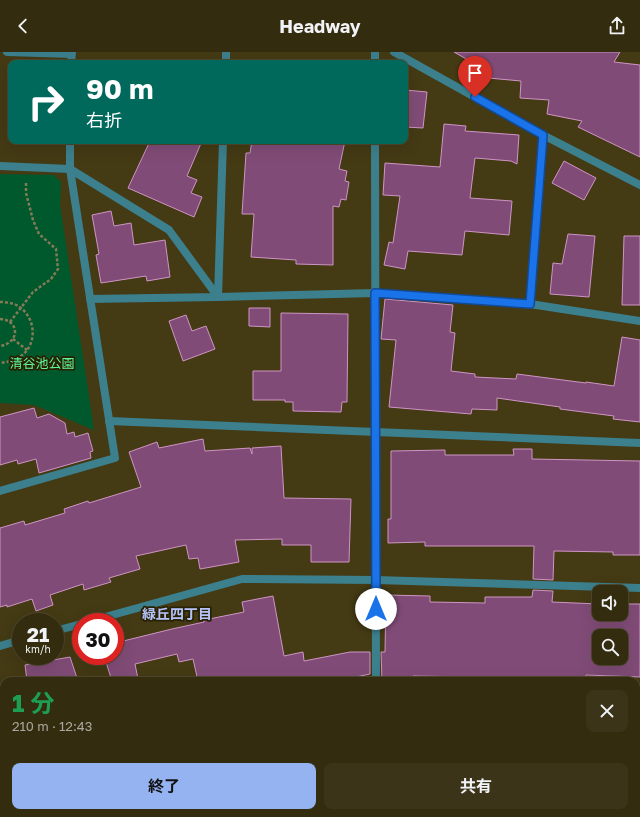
<!DOCTYPE html>
<html lang="ja">
<head>
<meta charset="utf-8">
<style>
  body { margin:0; font-family:"Golos Text","Noto Sans JP",sans-serif; background:#3b3418; color:#f1f3f6; height:100vh; display:flex; flex-direction:column; font-size:15px; white-space:nowrap }
  * { box-sizing:border-box; margin:0 }
  p { font-size:13px; color:#a9a79e }
  .icon { flex:none; width:22px; height:22px; fill:none; stroke:currentColor; stroke-width:2; stroke-linecap:round; stroke-linejoin:round }
  .map { position:relative; flex:1; overflow:hidden }
  .drawer { position:absolute; left:0px; top:625px; width:640px; height:140px; display:flex; flex-direction:column; background:#332c0f; border-radius:12px 12px 0 0; box-shadow:0 4px 16px #0002,0 0 0 1px #4e482f }
  .drawer>* { flex:none }
  .hud { position:absolute; left:8px; top:8px; width:400px; height:84px; border-radius:8px; box-shadow:0 4px 16px #0002,0 0 0 1px #4e482f; background:#00695c; color:#fff; overflow:hidden }
  .buttons { position:absolute; left:592px; top:533px; display:grid; gap:8px }
  .buttons a { display:grid; place-items:center; width:36px; height:36px; border-radius:8px; background:#332c0f; box-shadow:0 4px 16px #0002,0 0 0 1px #4e482f; font-size:20px }
  .speed { position:absolute; left:12px; top:561px; display:flex; gap:8px; font-size:20px; font-weight:700; text-align:center }
  .speed>* { display:grid; place-content:center; width:52px; height:52px; border-radius:50%; background:#332c0f; box-shadow:0 4px 16px #0002,0 0 0 1px #4e482f; line-height:1 }
  .speed small { font-size:10px; font-weight:400 }
  .speed .limit { border:6px solid #d22; background:#fff; color:#111 }
  .pin { position:absolute; display:grid; place-items:center; width:34px; height:34px; color:#fff; margin:-41px -17px; border-radius:50% 50% 50% 0; rotate:-45deg; box-shadow:0 0 4px #0007 }
  .pin .icon { rotate:45deg }
  .me { position:absolute; width:44px; margin:-22px; rotate:0deg; stroke-linejoin:round; filter:drop-shadow(0 0 3px #0008) }
  .turn { display:flex; align-items:center; gap:14px; height:84px; padding:0 12px; font-size:18px }
  .turn .icon { width:52px; height:52px; stroke-width:2.5 }
  .turn b { display:block; font-size:28px; line-height:34px }
  .round { display:grid; place-items:center; flex:none; width:42px; height:42px; border-radius:8px; background:#3b3418 }
  .head { display:flex; align-items:center; justify-content:space-between; height:68px; padding:0 12px }
  h1 { font-size:24px; font-weight:700; line-height:30px; color:#1e9e55 }
  .primary-button { display:flex; gap:8px; margin-top:auto; padding:8px 12px }
  .primary-button a { flex:1; height:46px; border-radius:8px; background:#95b2f1; color:#111; font-size:16px; font-weight:700; line-height:46px; text-align:center }
  .primary-button a+a { background:#3b3418; color:#f1f3f6 }
  header { display:flex; justify-content:space-between; align-items:center; height:52px; padding:0 12px; background:#332c0f; font-size:18px; font-weight:700 }
  .map>svg:first-child { display:block }
  .green { fill:#00592d }
  .building { fill:#804c77; stroke:#ce95c4; fill-rule:evenodd }
  .lines { fill:none; stroke-linecap:round; stroke-linejoin:round }
  .path { stroke:#857b56; stroke-width:2.5; stroke-dasharray:3 2; stroke-linecap:butt }
  .street { stroke:#3c7f8d; stroke-width:8 }
  .route-casing { stroke:#114b97; stroke-width:10 }
  .route { stroke:#1a73e8; stroke-width:7 }
  .labels { text-anchor:middle; dominant-baseline:central; stroke-width:3.5; stroke-linejoin:round; paint-order:stroke }
  .park-label { font-size:13px; fill:#5dfa9b; stroke:#292103 }
  .neighbourhood-label { font-size:14px; font-weight:bold; fill:#b5c3fb; stroke:#292103 }
</style>
</head>
<body>
<header><svg class="icon" aria-label="back" viewBox="0 0 24 24"><path d="M15 5l-7 7 7 7"/></svg>Headway<svg class="icon" aria-label="share" viewBox="0 0 24 24"><path d="M12 15V3M7 8l5-5 5 5M5 13v7h14v-7"/></svg></header>
<div class="map">
<svg width="640" height="765" viewBox="0 0 640 765">
  <rect width="100%" height="100%" fill="#443a14"/>
  <path class="green" d="M0,122L54,123L61,130L60,153L94,378L34,353L0,351Z"/>
  <g class="building">
    <path d="M454,0H620L614,10L640,13V105L578,75L582,69L547,62L549,48L520,46L521,29L488,26L489,20Z"/>
    <path d="M405,38L427,40L423,76L405,75Z"/>
    <path d="M444,72L466,74L465,79L519,83L517,112L511,109L475,106L470,146L512,149L509,183L465,179L462,203L408,199L405,217L384,213L389,190L393,191L400,144L383,143L385,111L440,115Z"/>
    <path d="M150,89H202L187,124L197,128L191,141L202,145L194,165L128,136Z"/>
    <path d="M252,89H345L339,117L347,119L345,129L349,130L346,148L341,147L339,155L333,154V213L296,212V208L251,205L254,162H242L246,101H250Z"/>
    <path d="M564,109L596,126L584,148L552,131Z"/>
    <path d="M111,159L114,174L131,171L134,193L165,188L170,225L147,229L146,224L101,231L96,203L99,202L92,163Z"/>
    <path d="M568,182L595,184L589,245L550,242L553,211L562,212Z"/>
    <path d="M624,184H640V253H622Z"/>
    <path d="M385,247L453,253L450,280L455,281L451,319L475,322V325L516,327L517,322L586,331V330L614,334L622,285L640,288V370L613,367L614,364L560,357V355L497,346V358L472,357L471,362L389,355L396,288L381,287Z"/>
    <path d="M249,256H270V275L249,274Z"/>
    <path d="M281,261L348,262L347,350H342L341,360L293,359V350H285V348H253V319H281Z"/>
    <path d="M186,263L192,279L206,274L215,297L183,309L169,269Z"/>
    <path d="M34,356L37,366L49,362L65,371L67,382L74,380L75,385L88,381L93,399L90,400L91,406L39,421L36,407L18,412L17,408L0,413V365Z"/>
    <path d="M203,387L205,399L250,396L252,402V396L281,394L284,446L351,447L349,510H311V493H282V487L235,488L239,510L200,517L198,506L189,507L186,493L136,504L140,517L109,526L111,530L84,538L83,532L50,543L53,553L36,559L32,547L7,555V553L0,555V476L24,469L25,473L65,461L64,457L88,449L89,451L141,435L129,400L157,390L159,396Z"/>
    <path d="M513,397H532V407L640,409V503H613V500L554,499L553,528L533,527L534,494H425V490L388,491V467H391V399L445,398V403H514Z"/>
    <path d="M533,538L553,539L552,550L599,552V562H621V552H640V625L586,623V629H560L502,626V628L475,627V625L413,624L412,629H382L381,600H385L386,543L430,544V550L485,551V545H532ZM599,584H621V606H599Z"/>
    <path d="M273,544L284,604L303,600L304,609L350,600H370V622L337,629H198L193,607L179,610L177,602L135,612L138,627L128,629H112L104,604H115V591L172,577L204,570V568L244,560L242,550Z"/>
    <path d="M70,605L78,629H27L25,613Z"/>
  </g>
  <g class="lines">
    <g class="path">
      <path d="M0,250C6,250 13,251 18,254C36,265 38,292 21,304C15,309 7,310 0,311"/>
      <path d="M0,267C20,268 20,291 0,294"/>
      <path d="M10,270L33,240L51,227L58,217L56,197L39,182L33,168L26,141V130"/>
      <path d="M13,287L27,298"/>
    </g>
    <g class="street">
      <path d="M7,0L71,2"/>
      <path d="M375,0V11"/>
      <path d="M394,0L543,83L640,133"/>
      <path d="M71,11L72,0"/>
      <path d="M226,11V0"/>
      <path d="M375,89L376,629"/>
      <path d="M0,114L70,117L169,178L218,245L375,241L530,252L640,269"/>
      <path d="M90,247L218,245L223,89"/>
      <path d="M530,252L543,83"/>
      <path d="M109,369L640,391"/>
      <path d="M0,439L115,406L70,117V89"/>
      <path d="M87,570L242,527L376,528L640,536"/>
      <path d="M55,579L81,572"/>
      <path d="M0,594L21,588"/>
      <path d="M636,653H640"/>
      <path d="M0,733H4"/>
      <path d="M376,761V765"/>
      <path d="M504,761L598,765"/>
      <path d="M434,765L456,761"/>
    </g>
  </g>
  <g class="lines">
    <g class="route-casing">
      <path id="route" d="M376,557L375,241L530,252L543,83L475,45"/>
    </g>
    <use href="#route" class="route"/>
  </g>
  <g class="labels">
    <g class="park-label">
      <text x="42" y="311">清谷池公園</text>
    </g>
    <g class="neighbourhood-label">
      <text x="177" y="561">緑丘四丁目</text>
    </g>
  </g>
</svg>
<div class="buttons">
<a><svg class="icon" aria-label="sound" viewBox="0 0 24 24"><path d="M4 9h4l5-4v14l-5-4H4zM17 9q2 3 0 6"/></svg></a>
<a><svg class="icon" aria-label="search" viewBox="0 0 24 24"><circle cx="10" cy="10" r="6"/><path d="M15 15l6 6"/></svg></a>
</div>
<div class="speed"><div>21<small>km/h</small></div><div class="limit">30</div></div>
<div class="pin" style="left:475px;top:45px;background:#d93025"><svg class="icon" aria-label="arrive" viewBox="0 0 24 24"><path d="M6 21V4h12l-3 4 3 4H6"/></svg></div>
<svg class="me" style="left:376px;top:557px" viewBox="-20 -20 40 40"><circle r="19" fill="#fff"/><path d="M0-13L10 11 0 6-10 11z" fill="#1a73e8"/></svg>
<div class="hud">
<div class="turn"><svg class="icon" aria-label="right" viewBox="0 0 24 24"><path d="M7 20v-9h11M14 6l5 5-5 5"/></svg><div><b>90 m</b>右折</div></div>
</div>
<section class="drawer">
<div class="head"><div><h1>1 分</h1><p>210 m · 12:43</p></div><a class="round"><svg class="icon" aria-label="close" viewBox="0 0 24 24"><path d="M6 6l12 12M18 6L6 18"/></svg></a></div>
<div class="primary-button"><a>終了</a><a>共有</a></div>
</section>
</div>
</body>
</html>
